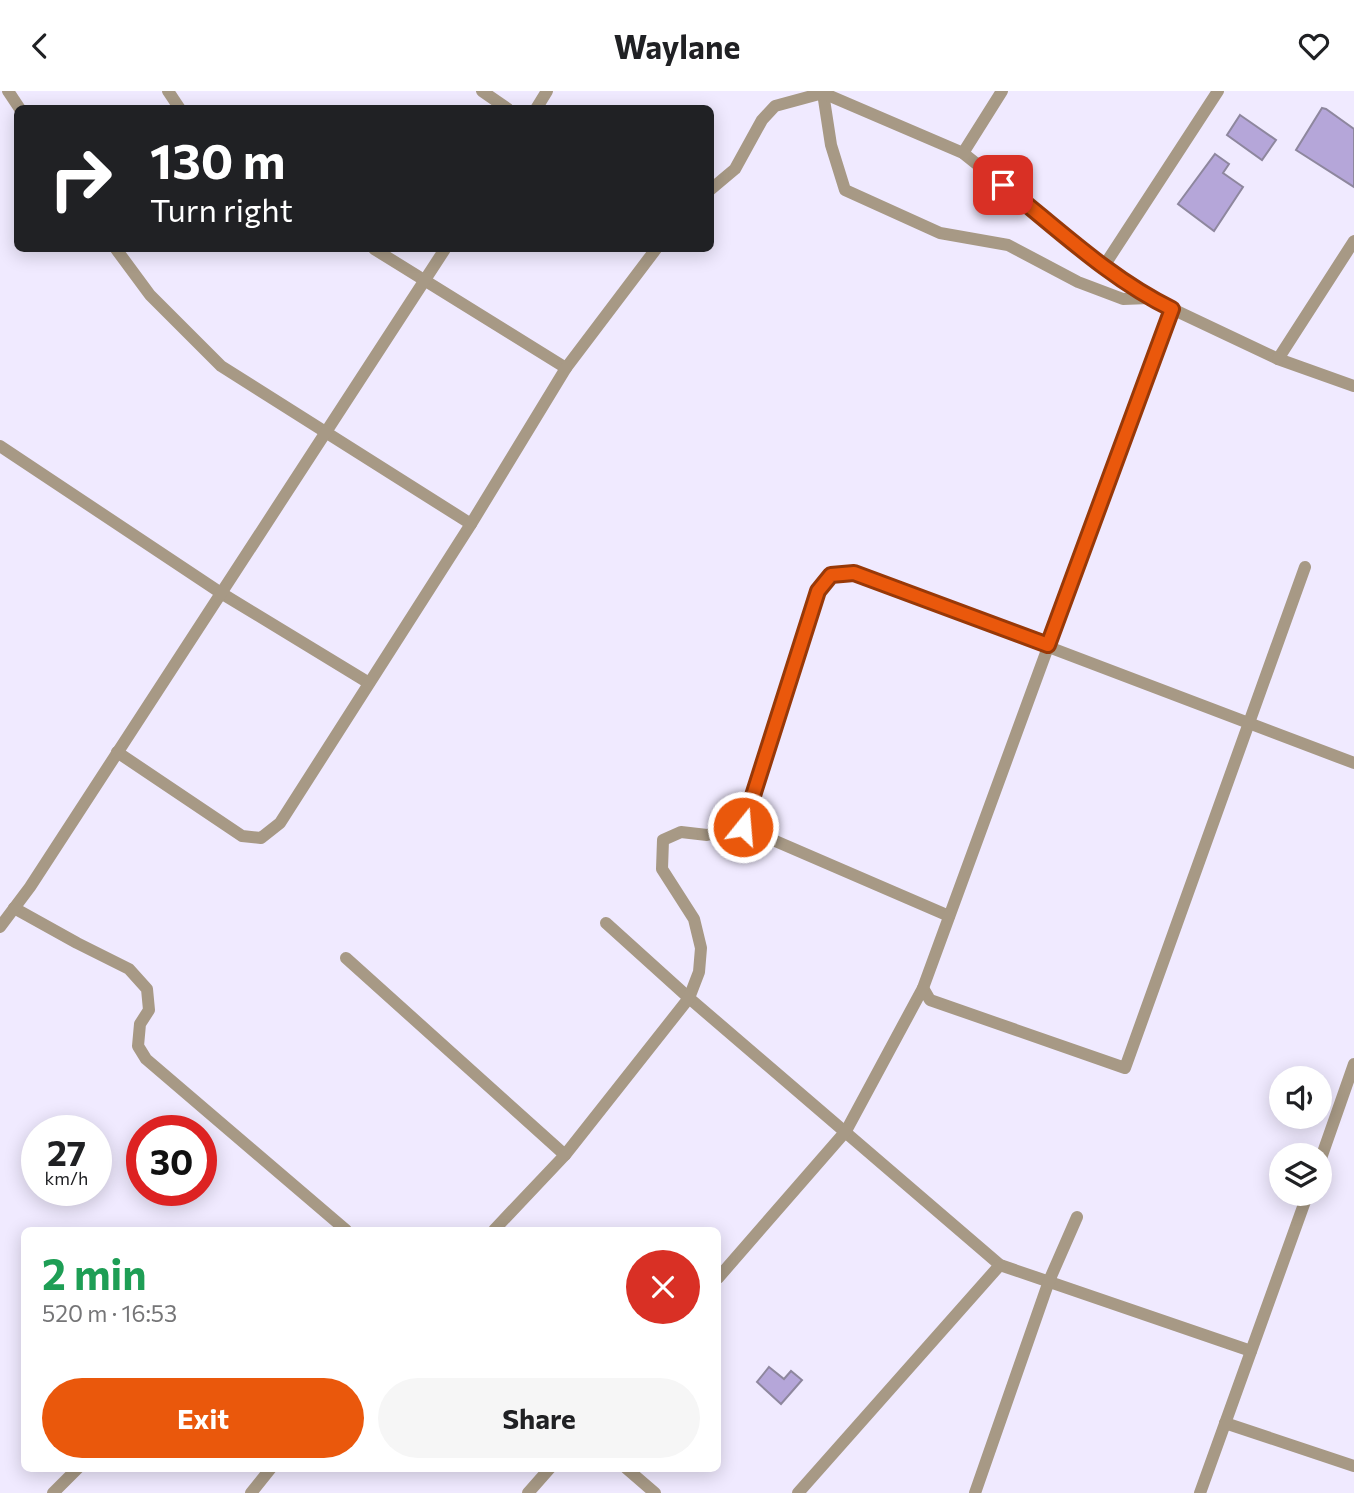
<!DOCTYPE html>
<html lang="en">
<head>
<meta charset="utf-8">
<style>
  body { margin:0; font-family:Commissioner,sans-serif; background:#f6f6f6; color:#202124; height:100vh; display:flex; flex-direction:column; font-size:26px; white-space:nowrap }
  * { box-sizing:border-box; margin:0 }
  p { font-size:23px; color:#757577 }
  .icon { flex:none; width:38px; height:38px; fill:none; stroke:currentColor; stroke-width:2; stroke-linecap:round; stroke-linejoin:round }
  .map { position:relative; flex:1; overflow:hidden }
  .details { position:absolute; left:21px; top:1136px; width:700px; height:245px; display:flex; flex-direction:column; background:#fff; border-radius:10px; box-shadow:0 4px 18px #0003 }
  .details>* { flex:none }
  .top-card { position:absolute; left:14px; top:14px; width:700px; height:147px; border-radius:10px; box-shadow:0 4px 18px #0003; background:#202124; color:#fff; overflow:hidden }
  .fabs { position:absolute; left:1269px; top:975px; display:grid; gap:14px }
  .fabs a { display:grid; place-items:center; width:63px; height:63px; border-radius:50%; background:#fff; box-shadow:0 4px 18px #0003; font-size:35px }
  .speed { position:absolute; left:21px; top:1024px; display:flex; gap:14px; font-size:35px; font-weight:700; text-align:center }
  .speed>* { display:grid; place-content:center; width:91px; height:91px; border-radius:50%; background:#fff; box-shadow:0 4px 18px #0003; line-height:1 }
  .speed small { font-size:18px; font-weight:400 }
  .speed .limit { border:10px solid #d22; background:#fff; color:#111 }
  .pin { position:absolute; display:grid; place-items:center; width:60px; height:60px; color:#fff; margin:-30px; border-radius:14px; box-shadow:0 4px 10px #0006 }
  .me { position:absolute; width:77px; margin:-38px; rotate:17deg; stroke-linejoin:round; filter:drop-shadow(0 0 5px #0008) }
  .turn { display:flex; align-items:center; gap:24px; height:147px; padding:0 21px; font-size:32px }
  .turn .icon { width:91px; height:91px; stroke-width:2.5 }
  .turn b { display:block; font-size:49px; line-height:60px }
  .round { display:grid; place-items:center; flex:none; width:74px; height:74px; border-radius:37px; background:#f6f6f6 }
  .overview { display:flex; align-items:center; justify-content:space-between; height:119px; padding:0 21px }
  h1 { font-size:42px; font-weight:700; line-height:52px; color:#1e9e55 }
  .button { display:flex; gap:14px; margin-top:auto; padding:14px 21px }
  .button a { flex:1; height:80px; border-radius:42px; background:#ea580c; color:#fff; font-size:28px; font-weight:700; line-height:80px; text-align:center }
  .button a+a { background:#f6f6f6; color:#202124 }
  header { display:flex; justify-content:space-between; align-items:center; height:91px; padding:0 21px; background:#fff; font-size:32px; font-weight:700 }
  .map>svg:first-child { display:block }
  .building { fill:#b5a6d9; stroke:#8e879e; stroke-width:2 }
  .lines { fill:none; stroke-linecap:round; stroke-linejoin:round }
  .street { stroke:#a79985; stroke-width:12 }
  .route-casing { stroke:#983908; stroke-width:18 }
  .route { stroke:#ea580c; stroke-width:12 }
</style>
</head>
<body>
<header><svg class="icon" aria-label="back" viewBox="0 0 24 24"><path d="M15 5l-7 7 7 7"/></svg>Waylane<svg class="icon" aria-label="heart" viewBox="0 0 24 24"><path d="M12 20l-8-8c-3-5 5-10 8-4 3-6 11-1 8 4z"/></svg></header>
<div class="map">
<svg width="1354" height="1402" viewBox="0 0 1354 1402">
  <rect width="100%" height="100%" fill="#f0eaff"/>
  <g class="building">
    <path d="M1322,17L1326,18L1354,38V96L1296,59Z"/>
    <path d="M1240,24L1276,49L1262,69L1227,44Z"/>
    <path d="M1215,63L1229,73L1223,82L1243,96L1214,140L1178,113Z"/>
    <path d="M769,1276L784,1288L791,1280L802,1289L781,1313L757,1291Z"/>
  </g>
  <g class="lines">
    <g class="street">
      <path d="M8,0L20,18"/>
      <path d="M168,0L180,18"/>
      <path d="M482,0L508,18"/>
      <path d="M823,2L831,54L845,99L940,142L1008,154L1078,191L1123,208L1149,207"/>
      <path d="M536,18L547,0"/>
      <path d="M963,62L1002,0"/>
      <path d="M710,99L735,78L762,29L775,15L823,2L963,62L1104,175L1149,207L1278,268L1354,295"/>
      <path d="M116,158L150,204L221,275L471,433"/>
      <path d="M374,158L566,277"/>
      <path d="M1104,175L1218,0"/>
      <path d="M1278,268L1354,150"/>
      <path d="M0,355L221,502L369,592"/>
      <path d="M117,661L242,745L261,747L280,732L471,433L566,277L656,158"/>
      <path d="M743,736L949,825"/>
      <path d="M14,817L77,852L129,878L147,898L149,919L140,933L138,955L146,968L346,1139"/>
      <path d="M606,832L689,907L1000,1174L1251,1260"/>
      <path d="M0,836L30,796L445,158"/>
      <path d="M346,867L565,1064"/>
      <path d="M923,897L930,909L1125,977L1305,476"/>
      <path d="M1320,1070L1354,973"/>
      <path d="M494,1139L565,1064L689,907L699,881L701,857L694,828L662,778L663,749L681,741L707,744L743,736L818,501L831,484L854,482L1354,672"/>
      <path d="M718,1187L846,1040L923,897L1172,218"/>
      <path d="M1225,1332L1354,1375"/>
      <path d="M626,1377L655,1402"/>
      <path d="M53,1402L78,1377"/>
      <path d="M251,1402L271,1377"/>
      <path d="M528,1402L550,1377"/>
      <path d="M798,1402L1000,1174"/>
      <path d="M975,1402L1049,1190L1077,1126"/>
      <path d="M1200,1402L1308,1102"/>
    </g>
  </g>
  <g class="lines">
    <g class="route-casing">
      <path id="route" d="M743,736L818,500L831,484L854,482L1048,554L1172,218C1110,188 1057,137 1003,94"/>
    </g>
    <use href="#route" class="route"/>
  </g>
</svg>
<div class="fabs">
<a><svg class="icon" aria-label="sound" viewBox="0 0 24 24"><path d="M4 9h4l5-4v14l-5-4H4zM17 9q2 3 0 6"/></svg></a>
<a><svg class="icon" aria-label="layers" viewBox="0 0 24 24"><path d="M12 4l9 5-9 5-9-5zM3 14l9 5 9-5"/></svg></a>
</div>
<div class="speed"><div>27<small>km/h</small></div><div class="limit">30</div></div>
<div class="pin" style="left:1003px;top:94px;background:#d93025"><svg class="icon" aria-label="arrive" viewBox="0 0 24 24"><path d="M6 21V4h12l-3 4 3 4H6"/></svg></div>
<svg class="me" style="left:743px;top:736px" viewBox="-20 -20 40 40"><circle r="17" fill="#ea580c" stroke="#fff" stroke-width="3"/><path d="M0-11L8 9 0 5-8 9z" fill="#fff"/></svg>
<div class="top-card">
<div class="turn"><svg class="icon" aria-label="right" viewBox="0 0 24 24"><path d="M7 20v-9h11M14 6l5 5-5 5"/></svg><div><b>130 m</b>Turn right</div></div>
</div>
<section class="details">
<div class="overview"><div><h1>2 min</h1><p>520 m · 16:53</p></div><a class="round" style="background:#d93025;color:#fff"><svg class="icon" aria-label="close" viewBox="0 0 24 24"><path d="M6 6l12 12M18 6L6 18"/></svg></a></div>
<div class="button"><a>Exit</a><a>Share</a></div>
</section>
</div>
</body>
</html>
